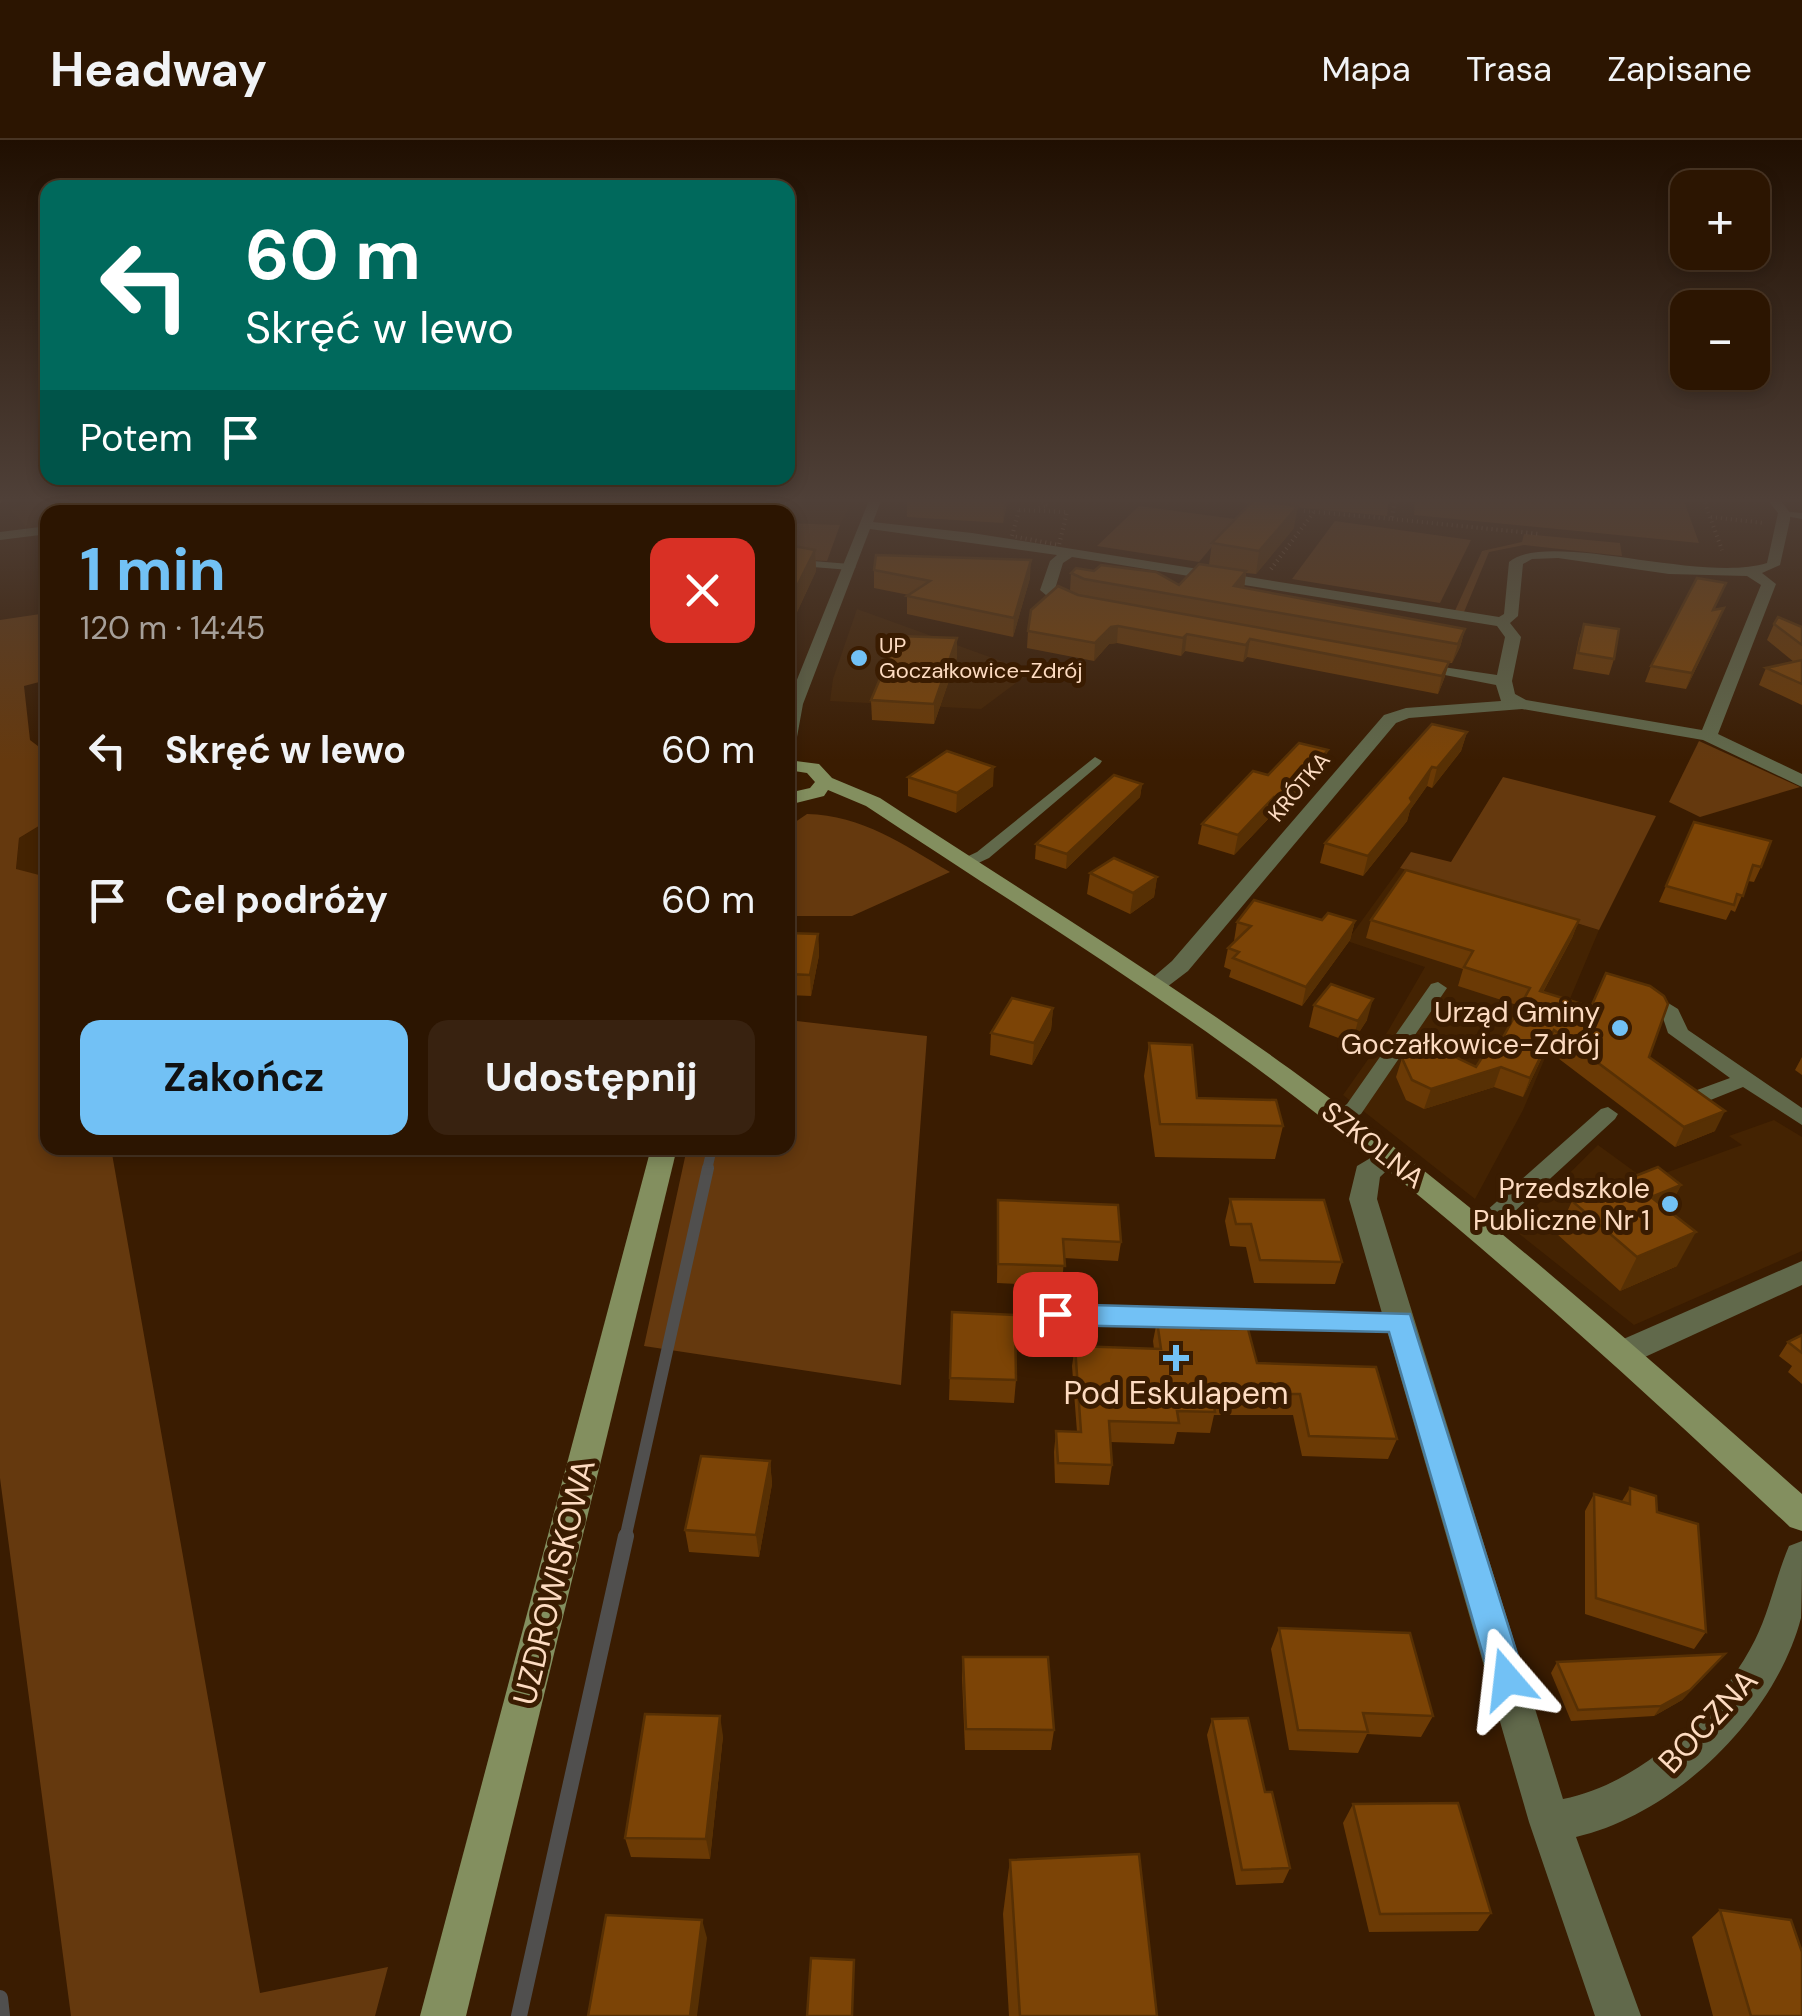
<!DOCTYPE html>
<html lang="pl">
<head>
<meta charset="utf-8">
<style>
  body { margin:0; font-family:"DM Sans",sans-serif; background:#382210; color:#f1f3f6; height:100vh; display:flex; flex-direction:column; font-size:38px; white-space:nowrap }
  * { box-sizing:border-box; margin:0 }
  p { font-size:32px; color:#a69f99 }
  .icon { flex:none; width:55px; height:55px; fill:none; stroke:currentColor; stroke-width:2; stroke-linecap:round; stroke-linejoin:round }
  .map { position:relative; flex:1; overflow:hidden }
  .drawer { position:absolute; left:40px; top:365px; width:755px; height:650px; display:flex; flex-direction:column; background:#2c1501; border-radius:20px; box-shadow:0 5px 15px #0003,0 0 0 2px #483423 }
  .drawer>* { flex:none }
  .banner { position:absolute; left:40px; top:40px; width:755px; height:305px; border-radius:20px; box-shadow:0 5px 15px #0003,0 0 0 2px #483423; background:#00695c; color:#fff; overflow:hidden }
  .buttons { position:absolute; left:1670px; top:30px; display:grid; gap:20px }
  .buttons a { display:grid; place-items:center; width:100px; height:100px; border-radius:20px; background:#2c1501; box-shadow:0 5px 15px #0003,0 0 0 2px #483423; font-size:50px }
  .pin { position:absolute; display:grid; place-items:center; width:85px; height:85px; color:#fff; margin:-42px; border-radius:20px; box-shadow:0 5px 15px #0006 }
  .me { position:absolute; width:110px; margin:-55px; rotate:343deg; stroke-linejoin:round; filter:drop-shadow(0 0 8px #0008) }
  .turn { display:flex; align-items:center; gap:35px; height:210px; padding:0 40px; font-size:45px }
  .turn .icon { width:130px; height:130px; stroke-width:2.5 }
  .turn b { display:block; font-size:70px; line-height:85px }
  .then { display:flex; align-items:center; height:95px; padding:0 40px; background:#0003; gap:20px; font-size:38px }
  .round { display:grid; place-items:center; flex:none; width:105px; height:105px; border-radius:20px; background:#382210 }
  .head { display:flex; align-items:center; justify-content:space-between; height:170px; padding:0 40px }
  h1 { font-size:60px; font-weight:700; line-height:75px; color:#72c1f5 }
  .action { display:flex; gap:20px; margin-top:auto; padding:20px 40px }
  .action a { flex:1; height:115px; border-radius:20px; background:#72c1f5; color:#111; font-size:40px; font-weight:700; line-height:115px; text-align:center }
  .action a+a { background:#382210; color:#f1f3f6 }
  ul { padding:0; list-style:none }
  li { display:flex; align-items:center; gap:30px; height:150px; padding:0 40px }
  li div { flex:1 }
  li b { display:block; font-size:38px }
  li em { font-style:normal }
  header { display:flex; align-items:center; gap:60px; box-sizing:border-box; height:140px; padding:0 50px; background:#2c1501; border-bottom:2px solid #483423 }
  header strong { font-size:48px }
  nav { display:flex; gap:55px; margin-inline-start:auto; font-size:35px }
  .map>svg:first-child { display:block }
  .built { fill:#442302 }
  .green { fill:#65390e }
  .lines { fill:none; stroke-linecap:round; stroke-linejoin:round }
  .stream-far2 { stroke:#504f4e; stroke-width:10 }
  .stream-far1 { stroke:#504f4e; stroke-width:12 }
  .stream { stroke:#504f4e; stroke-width:16 }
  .path { stroke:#78593e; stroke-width:4; stroke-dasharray:1 4; stroke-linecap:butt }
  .lane { fill:#61694b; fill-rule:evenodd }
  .street { fill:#61694b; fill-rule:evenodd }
  .secondary { fill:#838f5f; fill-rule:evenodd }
  .primary { fill:#9dac6d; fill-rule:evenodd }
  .wall { fill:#6b3a05 }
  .shaded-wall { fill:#573004 }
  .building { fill:#7c4406; stroke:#573004; stroke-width:2.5 }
  .route { fill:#72c1f5; stroke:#4a7d9f; stroke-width:2.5 }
  .poi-dot { fill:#72c1f5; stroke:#3a1c01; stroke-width:4 }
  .labels { text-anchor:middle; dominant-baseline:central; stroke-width:10; stroke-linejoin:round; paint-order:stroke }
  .far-poi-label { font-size:22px; fill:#fddbc1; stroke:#3a1c01; text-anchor:start }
  .far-street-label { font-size:22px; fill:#fddbc1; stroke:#3a1c01 }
  .poi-label { font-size:28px; fill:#fddbc1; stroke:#3a1c01; text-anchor:end }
  .street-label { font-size:28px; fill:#fddbc1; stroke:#3a1c01 }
  .near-poi-label { font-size:32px; fill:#fddbc1; stroke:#3a1c01 }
  .near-street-label { font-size:32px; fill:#fddbc1; stroke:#3a1c01 }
</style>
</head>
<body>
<header>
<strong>Headway</strong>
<nav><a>Mapa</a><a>Trasa</a><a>Zapisane</a></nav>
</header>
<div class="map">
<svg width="1802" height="1876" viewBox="0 0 1802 1876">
  <rect width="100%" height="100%" fill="#3a1c01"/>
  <g class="built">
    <path d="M36,358H86L70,363L77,372H48L47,386L28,389L11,370Z"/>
    <path d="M562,358H854L840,385L788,383V372H621L553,368Z"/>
    <path d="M857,469L1031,532L981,569L830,561L833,539Z"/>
    <path d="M47,681V737L16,730L19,698Z"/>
    <path d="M1400,728L1599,790L1523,970L1475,1059L1343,955L1388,891L1425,827L1347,801Z"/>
    <path d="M1774,980L1802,997V1111L1634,1185L1513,1089L1598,1005L1646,1040L1742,1005L1729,996Z"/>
  </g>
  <g class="green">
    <path d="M1198,358H1389L1387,376Z"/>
    <path d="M1415,358H1683L1699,403L1414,375Z"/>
    <path d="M1139,366L1235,379L1199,422L1097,406Z"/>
    <path d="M1335,381L1471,400L1440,463L1292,439Z"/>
    <path d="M788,383L840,385L827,421L788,419Z"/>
    <path d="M1524,394L1620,403L1622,416L1524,405L1489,412L1464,472L1454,473L1482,411L1522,402Z"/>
    <path d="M47,473V540L24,546L30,600L47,613V681L19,698L16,729L47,737L48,1008H111L260,1853L388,1827L375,1876H71L0,1338V480Z"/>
    <path d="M1699,601L1800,647L1700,677L1669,662Z"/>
    <path d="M1503,637L1656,676L1599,790L1400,728L1411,712L1451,722Z"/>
    <path d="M807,674C862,675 904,705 950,732L852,776H788V687Z"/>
    <path d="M788,880L927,896L901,1245L644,1206L687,1008H788Z"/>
  </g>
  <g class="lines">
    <path class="stream-far2" d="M707,1030L712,1008"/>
    <path class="stream-far1" d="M625,1399L708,1028"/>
    <g class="stream">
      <path d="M0,1858L2,1876"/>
      <path d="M519,1876L626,1396"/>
    </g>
    <g class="path">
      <path d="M671,358L739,368L809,358"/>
      <path d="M1703,358L1722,410"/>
      <path d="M1039,368L1048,365L1040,361"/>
      <path d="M1019,370L1067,372L1059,405L1012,396Z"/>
      <path d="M1304,371L1392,379L1395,358"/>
      <path d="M1711,377L1764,383"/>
      <path d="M1392,379L1540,394"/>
      <path d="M1271,429L1314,372"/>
    </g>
    <g class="lane">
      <path d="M1780,371L1802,373V379L1780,375Z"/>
      <path d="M788,419L850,424L856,427L850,430L788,425Z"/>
      <path d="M1095,617L1102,621L1100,624L989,718L972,726H960V720L977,712Z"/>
      <path d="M1438,842L1447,848L1361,974L1338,984L1331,982L1328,977L1347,964L1431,844Z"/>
      <path d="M1647,850L1678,869L1688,890L1802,968V985L1743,947L1703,963H1689L1686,958L1689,953L1730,938L1668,893L1662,875L1638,856Z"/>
      <path d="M1608,967L1618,974L1615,979L1501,1084L1472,1093L1464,1091L1461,1085L1464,1079L1485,1072L1601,969Z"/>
      <path d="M1055,1165L1400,1173L1409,1175L1412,1182L1409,1189L1400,1191L1055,1183L1046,1181L1043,1174L1046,1167Z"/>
    </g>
    <g class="street">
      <path d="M244,358H273L206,372H181Z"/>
      <path d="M420,358H433L446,372H433Z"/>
      <path d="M870,358H882L873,382L972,393L1499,477L1504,474L1509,422C1548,389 1701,444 1767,423L1778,373L1766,358H1779L1790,373V380L1780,425L1762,433L1776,444L1718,594L1802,634V647L1703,600L1522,569L1409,578L1396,583L1188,831L1163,850H1147L1144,845L1172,821L1384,575L1406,568L1501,561L1496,545L1409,528V522L1497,535L1505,497L1497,486L1072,417L1063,423L1055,449L1086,462L1088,465L1081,469L1053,461L1040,450L1050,421L1057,415L870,389L803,564L797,597L788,602V562ZM1558,418L1669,434L1747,436L1761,445L1702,590L1526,560L1515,554L1512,541L1521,497L1510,483L1518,476L1523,424L1532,419Z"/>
      <path d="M48,386V394L0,400V392Z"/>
      <path d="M1389,1007L1398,1010L1402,1016L1380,1037L1377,1059L1563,1659C1641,1644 1720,1570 1755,1500C1770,1470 1776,1436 1789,1406L1802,1401C1802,1425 1802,1455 1801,1478C1775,1577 1675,1674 1576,1697L1641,1876H1595L1529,1682L1349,1059L1357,1026Z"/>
      <path d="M1802,1121V1145L1634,1222L1623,1225L1612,1222L1607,1213L1612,1204Z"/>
    </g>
    <g class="secondary">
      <path d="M788,620L819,624L832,638L880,658C1017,748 1157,833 1290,929C1470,1059 1636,1207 1802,1354V1391L1790,1387C1623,1232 1456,1078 1274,941C1143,843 1003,757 866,666L828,650L824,656L788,665V653L810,648L815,642L807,633L788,630Z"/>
      <path d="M651,1008H677L466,1876H420Z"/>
    </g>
    <path class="primary" d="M0,358H8L0,363Z"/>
  </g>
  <g class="wall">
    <path d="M907,358H1008L1003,383L907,377Z"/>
    <path d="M1294,388L1256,434L1246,433L1244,448L1465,489L1460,507L1452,523H1449L1444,539L1438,554L1247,517L1243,522L1185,511L1181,516L1117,503L1109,504L1094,521L1027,508L1028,491L1070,451L1071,433L1179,445L1209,425L1212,403Z"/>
    <path d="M788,405L815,410L816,431L797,472H789L788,476Z"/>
    <path d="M874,430L1030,438L1013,497L907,474V456L909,455L874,448Z"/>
    <path d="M1726,443L1714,470L1718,483L1686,549L1645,542L1651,526Z"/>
    <path d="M1584,484L1614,519L1609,535L1573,529L1579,499Z"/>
    <path d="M1774,484L1802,487V565L1759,545L1766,528L1794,522L1767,500Z"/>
    <path d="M957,498V517L934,584L872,580L871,560Z"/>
    <path d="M1467,592L1461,611L1432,648L1427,646L1410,670L1407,681L1363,736L1320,723L1325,703Z"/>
    <path d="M1323,629L1279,679L1270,677L1234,715L1198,704L1202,684L1268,635Z"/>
    <path d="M908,637L993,646L956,673L908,656Z"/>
    <path d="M1142,644L1140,657L1066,729L1035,719L1036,704Z"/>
    <path d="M1694,682L1761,727L1754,742L1748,741L1735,772L1731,770L1726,780L1659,762Z"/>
    <path d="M1090,733L1157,737L1154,757L1130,774L1087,754Z"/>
    <path d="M1322,780L1355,781L1350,800L1302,866L1229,837L1231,830L1224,827L1228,808L1235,801H1234L1237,782Z"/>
    <path d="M1371,780H1579L1572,798L1543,852L1649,917L1715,991L1675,1007L1546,909L1523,957L1494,947L1424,969L1406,960L1396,937L1402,918L1476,927L1501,901L1520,866L1458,846L1463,829L1366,798Z"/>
    <path d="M788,793L818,794L819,815L811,856L788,855Z"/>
    <path d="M1314,865L1367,880L1352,903L1309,887Z"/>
    <path d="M1053,868L1051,890L1032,925L990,915L991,893Z"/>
    <path d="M1149,903L1197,958L1283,986L1275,1019L1155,1017L1144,936Z"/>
    <path d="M1802,917V935L1795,930Z"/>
    <path d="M1681,1045L1668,1070L1677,1126L1620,1151L1557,1094L1572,1061Z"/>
    <path d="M1230,1059L1342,1122L1335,1144L1254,1143L1246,1107L1230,1106L1225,1081Z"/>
    <path d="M998,1060L1121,1102L1118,1121L1064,1118L1062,1146L997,1143Z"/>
    <path d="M952,1172L1016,1240L1014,1263L949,1260Z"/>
    <path d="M1157,1181L1201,1189L1257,1223L1397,1299L1388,1319L1302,1316L1293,1275H1214L1210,1293L1177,1292L1174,1304L1110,1302L1112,1325L1109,1345L1055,1343L1054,1312L1056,1291L1077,1292L1072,1226L1075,1206L1154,1209L1153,1201Z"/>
    <path d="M1802,1195V1244L1788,1232L1792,1226L1779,1216L1788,1202Z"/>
    <path d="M770,1321L772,1344L759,1417L689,1412L685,1390Z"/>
    <path d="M1630,1348L1657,1372L1706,1492L1694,1509L1585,1474V1371L1594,1354L1622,1361Z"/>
    <path d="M1279,1488L1433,1576L1421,1597L1367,1594L1358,1613L1289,1610L1271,1509Z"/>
    <path d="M963,1517L1054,1590L1051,1610H965L962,1538Z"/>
    <path d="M1557,1522L1716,1524L1682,1560L1654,1576L1571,1581L1551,1533Z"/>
    <path d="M1212,1579L1265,1652L1290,1728L1283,1743L1236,1745L1207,1595Z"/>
    <path d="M723,1596L710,1719L631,1717L625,1698Z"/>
    <path d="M1353,1664L1491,1773L1478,1791L1369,1792L1343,1683Z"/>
    <path d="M1010,1720L1157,1876H1009L1003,1774Z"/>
    <path d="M1720,1770L1802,1876H1713L1692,1797Z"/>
  </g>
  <g class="shaded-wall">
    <path d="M1004,358H1008L1003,383L1004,361Z"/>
    <path d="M1298,366L1294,388L1256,434L1259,411Z"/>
    <path d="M815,410L816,431L797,472L795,450Z"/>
    <path d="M1031,420L1030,438L1013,497L1014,478Z"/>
    <path d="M1246,431L1244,449L1234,446Z"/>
    <path d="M1724,468L1718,483L1686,549L1692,533Z"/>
    <path d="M1118,486L1117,503L1109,504L1094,521L1095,503L1111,487Z"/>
    <path d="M1465,489L1460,507L1452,523L1458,504Z"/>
    <path d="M1187,494L1185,511L1181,516L1183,498Z"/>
    <path d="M957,498V517L934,584V564Z"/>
    <path d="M1250,499L1247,517L1243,522L1246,505Z"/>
    <path d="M1449,522L1444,539L1438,554L1442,536Z"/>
    <path d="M1467,592L1461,611L1432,648L1437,628Z"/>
    <path d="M1328,610L1323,629L1279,679L1283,660Z"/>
    <path d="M994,627L993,646L956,673L957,653Z"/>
    <path d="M1432,627L1427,646L1410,670L1407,681L1363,736L1368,716Z"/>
    <path d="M1142,644L1140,657L1066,729L1067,714Z"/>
    <path d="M1274,657L1270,677L1234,715L1238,695Z"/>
    <path d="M1157,737L1154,757L1130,774L1133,753Z"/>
    <path d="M1579,780L1572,798L1533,870L1540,851Z"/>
    <path d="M1355,781L1350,800L1302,866L1306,847Z"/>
    <path d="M818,794L819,815L811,856L810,835Z"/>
    <path d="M1373,859L1367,880L1352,903L1358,881Z"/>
    <path d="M1053,868L1051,890L1032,925L1034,903Z"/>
    <path d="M1554,890L1546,909L1523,957L1530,938Z"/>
    <path d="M1501,927L1494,947L1424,969L1431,949Z"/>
    <path d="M1725,971L1715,991L1675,1007L1684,987Z"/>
    <path d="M1681,1045L1664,1078L1651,1057Z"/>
    <path d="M1696,1092L1677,1126L1620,1151L1637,1117Z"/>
    <path d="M770,1321L772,1344L759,1417L756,1395Z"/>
    <path d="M1725,1514L1682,1560L1654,1576L1661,1566Z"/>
    <path d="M720,1576L723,1596L710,1719L706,1699Z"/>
    <path d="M702,1780L707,1798L697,1876H690Z"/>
  </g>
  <g class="building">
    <path d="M954,358H1004V361Z"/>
    <path d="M1254,360L1298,366L1259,411L1212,403Z"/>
    <path d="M788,405L815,410L795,450H788Z"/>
    <path d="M876,415L1031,420L1014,478L907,456L930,441L874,430Z"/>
    <path d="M1199,424L1246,431L1234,446L1465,489L1458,504L1084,439L1071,433L1076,428L1094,431L1101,425L1156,432L1179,445Z"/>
    <path d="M1697,438L1726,443L1713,470L1724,468L1692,533L1651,526Z"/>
    <path d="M1058,446L1078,455L1449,522L1442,536L1250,499L1246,505L1187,494L1183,498L1118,486L1111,487L1095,503L1028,491L1031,470Z"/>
    <path d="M1778,477L1802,487V505L1774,484Z"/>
    <path d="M1584,484L1619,489L1614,519L1578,513Z"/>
    <path d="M898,496L957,498L934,564L871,560Z"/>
    <path d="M1802,520V544L1766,528Z"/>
    <path d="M1432,584L1467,592L1437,628L1432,627L1410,658L1412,662L1368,716L1325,703Z"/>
    <path d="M1299,603L1328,610L1283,660L1274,657L1238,695L1202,684L1253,631L1268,635Z"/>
    <path d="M947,611L994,627L957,653L908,637Z"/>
    <path d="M1114,635L1142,644L1067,714L1036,704Z"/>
    <path d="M1694,682L1771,701L1761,727L1753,725L1743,756L1737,754L1734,765L1666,746Z"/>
    <path d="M1114,718L1157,737L1133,753L1090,733Z"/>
    <path d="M1406,730L1579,780L1540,851L1591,867L1606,833L1650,846L1664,856L1668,864L1649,917L1725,971L1684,987L1554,890L1530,938L1501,927L1431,949L1412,940L1402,918L1422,901L1476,927L1494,899L1501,901L1530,848L1464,827L1473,811L1371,780Z"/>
    <path d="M1254,760L1322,780L1328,773L1355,781L1306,847L1233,818L1239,812L1228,808L1251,786L1237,782Z"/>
    <path d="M788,793L818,794L810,835L788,834Z"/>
    <path d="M1331,844L1373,859L1358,881L1314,865Z"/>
    <path d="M1012,858L1053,868L1034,903L991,893Z"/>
    <path d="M1149,903L1192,905L1197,958L1276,960L1283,986L1160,984Z"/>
    <path d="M1658,1027L1681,1045L1651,1057L1696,1092L1637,1117L1572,1061Z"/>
    <path d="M1230,1059L1324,1060L1342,1122L1260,1120L1251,1084H1236Z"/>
    <path d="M998,1060L1118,1065L1121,1102L1063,1099L1065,1126L998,1124Z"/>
    <path d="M952,1172L1015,1175L1016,1240L950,1238Z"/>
    <path d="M1157,1181L1200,1182L1201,1189H1248L1257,1223L1376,1227L1397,1299L1309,1296L1300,1254H1212L1215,1272L1177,1271L1179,1283L1109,1281L1112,1325L1058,1323L1056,1291L1081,1292L1075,1206L1161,1209Z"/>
    <path d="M1802,1195V1213L1788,1202Z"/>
    <path d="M701,1316L770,1321L756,1395L685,1390Z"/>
    <path d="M1630,1348L1656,1356L1657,1372L1698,1384L1706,1492L1596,1458L1594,1354L1630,1364Z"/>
    <path d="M1279,1488L1410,1493L1433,1576L1363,1573L1368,1592L1298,1590Z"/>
    <path d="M1725,1514L1690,1550L1661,1566L1578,1570L1557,1522Z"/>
    <path d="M963,1517H1048L1054,1590L966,1589Z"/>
    <path d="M645,1574L720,1576L706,1699L625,1698Z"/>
    <path d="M1248,1578L1265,1652H1272L1290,1728L1242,1730L1212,1579Z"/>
    <path d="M1458,1663L1491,1773L1380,1774L1353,1664Z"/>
    <path d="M1139,1714L1157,1876H1020L1010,1720Z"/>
    <path d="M1720,1770L1791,1780L1802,1812V1876H1751Z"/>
    <path d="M606,1775L702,1780L690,1876H588Z"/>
    <path d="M811,1818L854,1820L852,1876H807Z"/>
  </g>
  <linearGradient id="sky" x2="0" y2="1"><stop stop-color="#200f01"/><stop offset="0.58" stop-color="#4f4038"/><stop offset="1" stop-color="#4f4038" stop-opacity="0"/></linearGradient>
  <rect width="1802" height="621" fill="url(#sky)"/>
  <path class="route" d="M1055,1164L1410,1174L1525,1539L1520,1551L1507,1556L1495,1551L1490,1539L1389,1192L1055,1185L1045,1182L1041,1174L1045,1167Z"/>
  <g class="poi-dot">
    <circle cx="859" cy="518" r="10"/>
    <circle cx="1620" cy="888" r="10"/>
    <circle cx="1670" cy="1064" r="10"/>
    <path d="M1171 1203h10v10h10v10h-10v10h-10v-10h-10v-10h10z"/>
  </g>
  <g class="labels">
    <g class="far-poi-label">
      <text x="879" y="505">UP<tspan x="879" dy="25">Goczałkowice-Zdrój</tspan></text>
    </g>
    <g class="far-street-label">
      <text transform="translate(1299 647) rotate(-50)">KRÓTKA</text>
    </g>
    <g class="poi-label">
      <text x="1600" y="872">Urząd Gminy<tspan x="1600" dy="32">Goczałkowice-Zdrój</tspan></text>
      <text x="1650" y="1048">Przedszkole<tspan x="1650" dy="32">Publiczne Nr 1</tspan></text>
    </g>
    <g class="street-label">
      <text transform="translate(1373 1005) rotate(38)">SZKOLNA</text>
    </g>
    <g class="near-poi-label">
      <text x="1176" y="1253">Pod Eskulapem</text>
    </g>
    <g class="near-street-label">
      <text transform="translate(554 1442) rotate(-76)">UZDROWISKOWA</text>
      <text transform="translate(1708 1581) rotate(-47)">BOCZNA</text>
    </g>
  </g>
</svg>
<div class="buttons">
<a>+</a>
<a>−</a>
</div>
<div class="pin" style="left:1055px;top:1174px;background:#d93025"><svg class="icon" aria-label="arrive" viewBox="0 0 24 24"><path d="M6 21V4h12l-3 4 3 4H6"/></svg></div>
<svg class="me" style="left:1507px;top:1539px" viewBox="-20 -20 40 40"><path d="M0-17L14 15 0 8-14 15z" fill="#72c1f5" stroke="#fff" stroke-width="4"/></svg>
<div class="banner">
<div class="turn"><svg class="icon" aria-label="left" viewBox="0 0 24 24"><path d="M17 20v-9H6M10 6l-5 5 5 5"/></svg><div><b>60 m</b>Skręć w lewo</div></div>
<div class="then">Potem<svg class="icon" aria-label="arrive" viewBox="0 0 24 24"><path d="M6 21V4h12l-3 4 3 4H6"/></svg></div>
</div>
<section class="drawer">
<div class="head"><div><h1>1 min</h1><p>120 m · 14:45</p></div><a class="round" style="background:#d93025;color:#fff"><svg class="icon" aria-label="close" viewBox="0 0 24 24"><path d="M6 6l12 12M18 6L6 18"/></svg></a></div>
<ul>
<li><svg class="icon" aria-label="left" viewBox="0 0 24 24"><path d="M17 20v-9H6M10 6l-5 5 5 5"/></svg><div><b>Skręć w lewo</b></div><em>60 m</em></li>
<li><svg class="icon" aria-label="arrive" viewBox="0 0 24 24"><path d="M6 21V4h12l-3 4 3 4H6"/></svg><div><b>Cel podróży</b></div><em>60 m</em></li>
</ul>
<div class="action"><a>Zakończ</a><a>Udostępnij</a></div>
</section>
</div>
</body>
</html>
